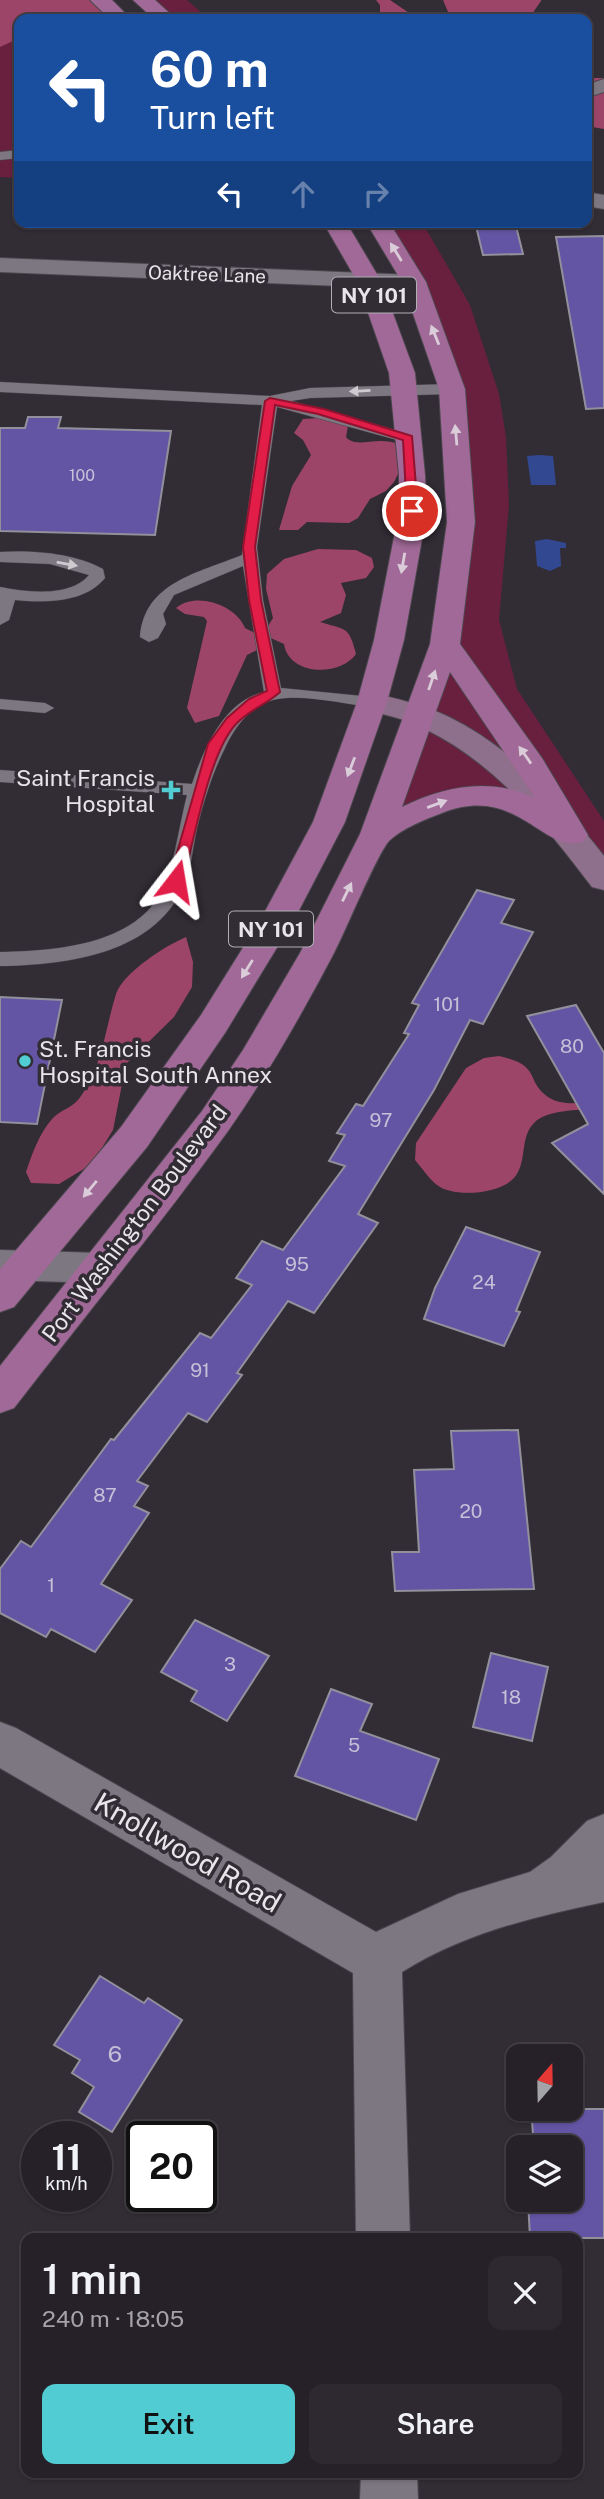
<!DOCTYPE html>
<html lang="en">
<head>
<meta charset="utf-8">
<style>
  body { margin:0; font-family:"Public Sans",sans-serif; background:#2e2930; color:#f1f3f6; height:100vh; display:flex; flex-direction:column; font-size:26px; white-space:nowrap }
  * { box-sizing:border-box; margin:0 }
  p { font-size:23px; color:#a4a3a8 }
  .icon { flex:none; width:38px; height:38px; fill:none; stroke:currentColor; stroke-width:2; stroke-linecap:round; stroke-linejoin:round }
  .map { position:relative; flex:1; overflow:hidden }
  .details { position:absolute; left:21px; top:2233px; width:562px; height:245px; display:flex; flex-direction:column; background:#262128; border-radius:14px; box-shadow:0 2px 5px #0004,0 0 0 2px #423e45 }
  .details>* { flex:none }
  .top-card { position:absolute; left:14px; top:14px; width:578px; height:214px; border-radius:14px; box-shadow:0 2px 5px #0004,0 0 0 2px #423e45; background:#1a4fa0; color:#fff; overflow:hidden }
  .needle { width:46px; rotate:20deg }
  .fabs { position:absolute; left:506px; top:2044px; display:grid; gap:14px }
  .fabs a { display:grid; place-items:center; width:77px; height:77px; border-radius:14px; background:#262128; box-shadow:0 2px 5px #0004,0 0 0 2px #423e45; font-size:35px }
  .speed { position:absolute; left:21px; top:2121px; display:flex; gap:14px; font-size:35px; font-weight:700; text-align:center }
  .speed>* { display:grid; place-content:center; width:91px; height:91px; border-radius:50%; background:#262128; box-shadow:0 2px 5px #0004,0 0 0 2px #423e45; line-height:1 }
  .speed small { font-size:18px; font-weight:400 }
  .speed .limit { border:4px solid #111; border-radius:10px; background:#fff; color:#111 }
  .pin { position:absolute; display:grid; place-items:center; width:60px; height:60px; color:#fff; margin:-30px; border:4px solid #fff; border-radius:50%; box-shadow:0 2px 7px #0007 }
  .me { position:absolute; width:77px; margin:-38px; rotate:14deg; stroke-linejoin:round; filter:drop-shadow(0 0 5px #0008) }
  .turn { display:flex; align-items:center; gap:24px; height:147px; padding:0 21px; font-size:32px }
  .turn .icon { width:91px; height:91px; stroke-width:2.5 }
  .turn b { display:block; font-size:49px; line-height:60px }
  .lanes { display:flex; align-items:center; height:66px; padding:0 21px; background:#0003; justify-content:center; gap:35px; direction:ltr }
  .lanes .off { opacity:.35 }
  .round { display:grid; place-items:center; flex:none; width:74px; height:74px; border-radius:14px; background:#2e2930 }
  .head { display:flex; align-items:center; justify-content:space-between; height:119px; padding:0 21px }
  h1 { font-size:42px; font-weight:600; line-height:52px }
  .cta { display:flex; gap:14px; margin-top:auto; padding:14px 21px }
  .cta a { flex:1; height:80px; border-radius:14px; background:#51ccd2; color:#111; font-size:28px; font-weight:600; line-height:80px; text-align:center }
  .cta a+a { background:#2e2930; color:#f1f3f6 }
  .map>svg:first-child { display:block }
  .green { fill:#69203f }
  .forest { fill:#9d4568 }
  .water { fill:#324991 }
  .building { fill:#6455a4; stroke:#91909b; stroke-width:2 }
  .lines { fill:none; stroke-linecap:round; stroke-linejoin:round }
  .service-casing { stroke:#4b474d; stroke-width:1 }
  .minor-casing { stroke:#4b474d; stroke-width:2 }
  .secondary-casing { stroke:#4b474d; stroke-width:2 }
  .primary-casing { stroke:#4b474d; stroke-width:2 }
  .service { fill:#7d7781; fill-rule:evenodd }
  .minor { fill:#7d7781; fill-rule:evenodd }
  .secondary { fill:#8f708c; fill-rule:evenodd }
  .primary { fill:#a06997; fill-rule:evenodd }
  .oneway { fill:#daccd9 }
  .oneway2 { fill:#cdcad0 }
  .route { fill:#e11d48; stroke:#92132f; stroke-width:2 }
  .poi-dot { fill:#51ccd2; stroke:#322c35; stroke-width:2.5 }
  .labels { text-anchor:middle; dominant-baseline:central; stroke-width:7; stroke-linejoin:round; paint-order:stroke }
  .far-number-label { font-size:16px; fill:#c7c1d8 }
  .far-street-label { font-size:19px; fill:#e8e5ea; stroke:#322c35 }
  .number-label { font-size:19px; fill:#c7c1d8 }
  .shield { fill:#322c35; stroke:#b1aeb4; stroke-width:2 }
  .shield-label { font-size:21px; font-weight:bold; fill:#e8e5ea }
  .poi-label { font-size:23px; fill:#e8e5ea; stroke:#322c35; text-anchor:end }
  .street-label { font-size:23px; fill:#e8e5ea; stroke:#322c35 }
  .near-number-label { font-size:23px; fill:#c7c1d8 }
  .near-street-label { font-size:28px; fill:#e8e5ea; stroke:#322c35 }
</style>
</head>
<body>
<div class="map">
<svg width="604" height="2499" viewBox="0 0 604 2499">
  <rect width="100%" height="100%" fill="#322c35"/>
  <g class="green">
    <path d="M97,0L121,19H19V178L0,177V21Z"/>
    <path d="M144,0H187L209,19H166Z"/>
    <path d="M378,222H422L470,305L499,394L506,437L509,505L499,620L517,689L604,821V879L572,835L494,795L376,834L445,644L453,390Z"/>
  </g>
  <g class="forest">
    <path d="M0,0H99L113,19H19V29L13,33V41L0,47Z"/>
    <path d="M376,0H390L418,19H380V5Z"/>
    <path d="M443,0H541V1L534,11V19H451Z"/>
    <path d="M586,78H604V129L586,126Z"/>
    <path d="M319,418L348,426L346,437C357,450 378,434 400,445L403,464L394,482L386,491L370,499L358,518L349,523L307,522L298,530H279L292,486L311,455L303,440L294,433L303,419Z"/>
    <path d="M318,549L356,550L372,558L374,567L366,578L341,583L346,595L341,613L320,622C345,630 349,625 356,654C340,677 289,676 284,644L264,635L257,650L247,655L219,716L195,723L187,708L207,621L204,617L185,614L176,608C196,591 236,605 245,628L257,634L265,631L273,618L266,589L267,574L284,559Z"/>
    <path d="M186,937L193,962L192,987L174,1017L126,1064L113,1130L92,1164L59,1184L31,1183L26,1172C32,1154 39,1134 52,1119C59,1111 71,1108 78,1100C102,1070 105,1029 116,994C124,972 165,946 186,937Z"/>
    <path d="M499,1056C543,1066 524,1080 548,1097C564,1108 581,1099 596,1108C578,1111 547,1109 534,1123C519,1138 528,1162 514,1178C500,1194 453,1198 437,1185C429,1179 422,1168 415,1160L416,1143L466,1068L484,1058Z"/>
  </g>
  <g class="water">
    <path d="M539,455L553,456L556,485H531L527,456Z"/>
    <path d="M547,539L566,543V548H560L561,566L550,571L537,566L535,541Z"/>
  </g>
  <g class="building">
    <path d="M475,222H515L523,254L483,255Z"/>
    <path d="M604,236V408L586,409L556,237Z"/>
    <path d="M28,417H61L58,428L171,431L155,535L0,531V428H25Z"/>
    <path d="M477,890L514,900L501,923L533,932L483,1024L470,1020L434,1090L358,1214L378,1223L314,1313L288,1301L237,1373L242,1375L207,1422L188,1413L137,1481L148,1486L134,1506L149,1513L101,1584L132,1600L95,1652L51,1629L46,1637L0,1613V1569L21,1541L31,1547L111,1439L114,1440L200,1333L211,1338L252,1285L236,1278L262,1241L283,1250L345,1166L329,1161L345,1135L337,1133L356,1104L363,1106L409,1034L404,1033L419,1005L412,1003Z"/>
    <path d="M0,997L62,1000L37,1124L0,1122Z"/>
    <path d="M576,1005L604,1053V1194L552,1143L588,1124L527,1016Z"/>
    <path d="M466,1227L540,1252L516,1311L520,1312L504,1346L424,1319L435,1288Z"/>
    <path d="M518,1430L534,1589L395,1591L392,1552H419L414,1470L454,1469L451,1431Z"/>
    <path d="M195,1620L269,1656L227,1721L191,1701L197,1691L161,1672Z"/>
    <path d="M491,1653L548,1667L532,1741L473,1727Z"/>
    <path d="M331,1689L372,1704L360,1731L439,1759L416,1820L295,1776Z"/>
    <path d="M100,1976L144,2003L148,1998L182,2020L112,2132L79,2112L94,2087L72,2073L80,2060L54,2045Z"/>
    <path d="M531,2109H604V2238H530L528,2200H570V2147H534Z"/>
  </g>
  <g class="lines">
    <g class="service-casing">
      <g id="service">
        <path d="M19,150V158L0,160V152Z"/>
        <path d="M0,382L270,396L310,388L452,384L460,389L452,394L310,398L291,401L413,435L416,438L408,443L277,407L257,547L263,600L281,688L372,697L381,702L372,707C343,704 293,691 267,702C248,709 233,730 225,748C212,774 204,800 197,828C193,845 192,864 186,880C159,954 67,965 0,966V952C57,951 145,945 167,879C176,852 180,823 187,795L0,782V770L192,784C204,748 224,701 264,692L243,566L174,595L163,614L166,624L158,638L149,642L140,637C144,582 199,573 242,555L262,405L0,392Z"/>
        <path d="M0,552C33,550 74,553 103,569L105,578C85,603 44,603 15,600L9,620L0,625V587C26,592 70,598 89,575L50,564L0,562Z"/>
        <path d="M0,699L45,703L54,708L45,713L0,709Z"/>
      </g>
    </g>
    <g class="minor-casing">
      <g id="minor">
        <path d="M604,79V92L586,98V85Z"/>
        <path d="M586,192L604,195V209L586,206Z"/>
        <path d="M0,258L414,275L422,277L426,282L422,287L414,289L0,272Z"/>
        <path d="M0,1250L101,1253L115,1257L120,1268L115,1279L101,1283L0,1280Z"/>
        <path d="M0,1722L16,1728L376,1932L458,1894L530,1872L551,1857L587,1821L604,1814V1902C533,1917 464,1933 402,1972L410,2238H356L353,1973L0,1768Z"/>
        <path d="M361,2473H417L418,2499H360Z"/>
      </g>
    </g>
    <g class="secondary-casing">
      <path id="secondary" d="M372,693C398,699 425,705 449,717C512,748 562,802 604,856V890L592,887C547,827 496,764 427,730C407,719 383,714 361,709L357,702L361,695Z"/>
    </g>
    <g class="primary-casing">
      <g id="primary">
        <path d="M90,0H112L131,19H110Z"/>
        <path d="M133,0H155L176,19H154Z"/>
        <path d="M323,222H346L381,281L415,373L425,475L427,511L404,640L387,702L345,822L295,918L225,1033L147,1147L14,1307L0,1312V1269L121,1127L201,1015L262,917L313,822L357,702L374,640L399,511V475L389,373L357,281Z"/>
        <path d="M366,222H389L426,282L465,389L475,522L460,644L542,758L588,835L583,842C542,854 517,783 442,813C426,819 403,828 390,840C378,851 345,933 334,953C302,1014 267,1075 228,1131C160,1225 85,1316 14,1408L0,1413V1366L202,1111L243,1050L300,953L360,834L430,644L447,522L439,389L402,282ZM450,672L535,798C490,777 445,786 402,807Z"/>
      </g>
    </g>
    <use href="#service" class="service"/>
    <use href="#minor" class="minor"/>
    <use href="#secondary" class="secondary"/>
    <use href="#primary" class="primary"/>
  </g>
  <defs><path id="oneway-solid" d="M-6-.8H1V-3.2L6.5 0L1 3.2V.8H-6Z" transform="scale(1.75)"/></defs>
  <g class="oneway">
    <use href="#oneway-solid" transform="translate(396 252) rotate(-122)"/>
    <use href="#oneway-solid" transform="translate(435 335) rotate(-112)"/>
    <use href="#oneway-solid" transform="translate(456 435) rotate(-95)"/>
    <use href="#oneway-solid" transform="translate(403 563) rotate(100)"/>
    <use href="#oneway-solid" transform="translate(432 680) rotate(-71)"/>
    <use href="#oneway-solid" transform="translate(525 755) rotate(-125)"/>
    <use href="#oneway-solid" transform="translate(351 767) rotate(111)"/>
    <use href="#oneway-solid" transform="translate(437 804) rotate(-20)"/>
    <use href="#oneway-solid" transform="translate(347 892) rotate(-64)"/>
    <use href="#oneway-solid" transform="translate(247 969) rotate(122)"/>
    <use href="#oneway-solid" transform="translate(90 1189) rotate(130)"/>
  </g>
  <g class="oneway2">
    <use href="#oneway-solid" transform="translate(360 391) rotate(177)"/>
    <use href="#oneway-solid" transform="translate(67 564) rotate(10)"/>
  </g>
  <path class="route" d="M270,398L324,409L412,436L418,511L412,514L407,511L403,440L318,414L275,405L255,547L261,600L280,692C267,704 249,710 236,724C209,753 194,840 183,881L176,885L169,881L208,744L227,718L249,699L267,691L249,600L243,547L265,401Z"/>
  <g class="poi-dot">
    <path d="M167.5 779.5h7v7h7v7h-7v7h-7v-7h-7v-7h7z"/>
    <circle cx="25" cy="1061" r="7"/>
  </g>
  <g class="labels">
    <g class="far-number-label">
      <text x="82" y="475">100</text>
    </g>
    <g class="far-street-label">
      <text transform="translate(207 274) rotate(2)">Oaktree Lane</text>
    </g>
    <g class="number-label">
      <text x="447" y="1004">101</text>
      <text x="572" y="1046">80</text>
      <text x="381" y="1120">97</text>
      <text x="297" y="1264">95</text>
      <text x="484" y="1282">24</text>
      <text x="200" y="1370">91</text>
      <text x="105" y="1495">87</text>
      <text x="471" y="1511">20</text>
      <text x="51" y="1585">1</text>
      <text x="230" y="1664">3</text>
      <text x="511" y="1697">18</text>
      <text x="354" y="1745">5</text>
    </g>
    <g class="shield">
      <rect x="332" y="277.5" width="84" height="35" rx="5"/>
      <rect x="229" y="911.5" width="84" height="35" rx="5"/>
    </g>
    <g class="shield-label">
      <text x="374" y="295">NY 101</text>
      <text x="271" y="929">NY 101</text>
    </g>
    <g class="poi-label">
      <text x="155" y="777">Saint Francis<tspan x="155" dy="26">Hospital</tspan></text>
      <text x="39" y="1048" text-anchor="start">St. Francis<tspan x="39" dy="26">Hospital South Annex</tspan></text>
    </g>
    <g class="street-label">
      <text transform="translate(134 1223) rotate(-53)">Port Washington Boulevard</text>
    </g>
    <g class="near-number-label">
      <text x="115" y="2053">6</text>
    </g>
    <g class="near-street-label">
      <text transform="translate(188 1852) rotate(30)">Knollwood Road</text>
    </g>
  </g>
</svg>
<div class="fabs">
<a><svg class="needle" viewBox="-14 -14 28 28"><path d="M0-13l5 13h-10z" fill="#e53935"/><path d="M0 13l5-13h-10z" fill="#a4a3a8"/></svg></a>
<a><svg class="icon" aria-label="layers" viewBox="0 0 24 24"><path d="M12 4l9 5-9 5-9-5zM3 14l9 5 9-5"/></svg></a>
</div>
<div class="speed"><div>11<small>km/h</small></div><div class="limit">20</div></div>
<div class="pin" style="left:412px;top:511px;background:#d93025"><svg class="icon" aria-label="arrive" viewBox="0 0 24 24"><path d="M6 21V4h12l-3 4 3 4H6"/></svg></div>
<svg class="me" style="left:176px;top:881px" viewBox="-20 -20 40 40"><path d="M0-17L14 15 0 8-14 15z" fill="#e11d48" stroke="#fff" stroke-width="4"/></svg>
<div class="top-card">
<div class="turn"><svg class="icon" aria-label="left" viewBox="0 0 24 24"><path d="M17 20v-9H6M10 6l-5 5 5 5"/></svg><div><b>60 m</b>Turn left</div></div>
<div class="lanes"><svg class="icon" aria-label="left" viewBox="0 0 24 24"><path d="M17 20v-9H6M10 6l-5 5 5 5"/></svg><svg class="icon off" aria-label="ahead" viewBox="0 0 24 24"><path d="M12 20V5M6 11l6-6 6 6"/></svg><svg class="icon off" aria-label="right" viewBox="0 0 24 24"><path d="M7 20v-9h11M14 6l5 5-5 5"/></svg></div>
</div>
<section class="details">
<div class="head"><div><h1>1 min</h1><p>240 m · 18:05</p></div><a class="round"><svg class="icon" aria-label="close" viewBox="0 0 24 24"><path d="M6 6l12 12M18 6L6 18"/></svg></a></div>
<div class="cta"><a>Exit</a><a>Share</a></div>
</section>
</div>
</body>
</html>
